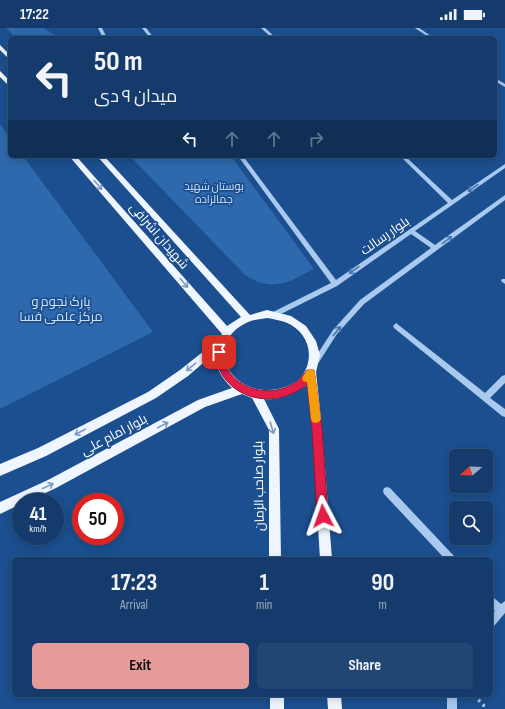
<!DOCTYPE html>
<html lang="en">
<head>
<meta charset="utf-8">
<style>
  body { margin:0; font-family:"Sofia Sans Condensed",Cairo,sans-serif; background:#214673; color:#f1f3f6; height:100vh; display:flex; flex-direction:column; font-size:15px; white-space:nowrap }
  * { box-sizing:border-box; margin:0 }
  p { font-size:13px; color:#9dadc1 }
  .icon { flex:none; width:22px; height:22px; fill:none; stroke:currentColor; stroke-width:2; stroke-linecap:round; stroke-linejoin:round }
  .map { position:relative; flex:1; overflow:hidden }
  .drawer { position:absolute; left:12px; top:529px; width:481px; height:140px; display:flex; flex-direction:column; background:#143b6b; border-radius:6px; box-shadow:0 2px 10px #0003,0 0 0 1px #33557e }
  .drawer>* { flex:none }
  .top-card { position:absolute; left:8px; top:8px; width:489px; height:122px; border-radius:6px; box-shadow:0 2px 10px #0003,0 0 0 1px #33557e; background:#143b6b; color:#f1f3f6; overflow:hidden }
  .needle { width:26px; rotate:251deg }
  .buttons { position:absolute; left:449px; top:421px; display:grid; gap:8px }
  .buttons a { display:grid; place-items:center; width:44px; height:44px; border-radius:6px; background:#143b6b; box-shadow:0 2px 10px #0003,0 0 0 1px #33557e; font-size:20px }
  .speed { position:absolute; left:12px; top:465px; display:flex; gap:8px; font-size:20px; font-weight:700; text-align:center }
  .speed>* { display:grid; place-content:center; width:52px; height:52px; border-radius:50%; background:#143b6b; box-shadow:0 2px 10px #0003,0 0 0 1px #33557e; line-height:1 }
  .speed small { font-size:10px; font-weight:400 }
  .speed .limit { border:6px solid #d22; background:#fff; color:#111 }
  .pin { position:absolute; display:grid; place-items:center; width:34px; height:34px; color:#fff; margin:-17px; border-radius:8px; box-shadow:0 2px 6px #0006 }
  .me { position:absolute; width:44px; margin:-22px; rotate:356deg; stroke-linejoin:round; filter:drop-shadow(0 0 3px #0008) }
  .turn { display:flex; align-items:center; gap:14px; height:84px; padding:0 20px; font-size:18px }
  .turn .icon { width:52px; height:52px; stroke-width:2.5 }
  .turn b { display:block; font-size:28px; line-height:34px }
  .lanes { display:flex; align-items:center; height:38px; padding:0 20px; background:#0003; justify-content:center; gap:20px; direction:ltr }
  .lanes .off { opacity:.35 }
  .eta { display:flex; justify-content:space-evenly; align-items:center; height:68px; text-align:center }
  .eta b { font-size:24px; font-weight:700; line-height:28px }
  .button { display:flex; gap:8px; margin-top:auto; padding:8px 20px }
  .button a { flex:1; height:46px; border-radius:6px; background:#e69b98; color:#111; font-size:16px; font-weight:700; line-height:46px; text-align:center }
  .button a+a { background:#214673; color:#f1f3f6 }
  .status { display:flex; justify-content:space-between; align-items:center; height:28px; padding:0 20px; background:#143b6b; direction:ltr }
  .status svg { height:11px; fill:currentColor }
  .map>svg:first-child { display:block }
  .green { fill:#2e69ad }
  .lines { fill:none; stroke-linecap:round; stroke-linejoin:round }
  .path { stroke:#a9c9ee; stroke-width:3.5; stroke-dasharray:2.5 4; stroke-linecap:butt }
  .minor { fill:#a9c9ee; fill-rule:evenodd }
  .major { fill:#f0f6ff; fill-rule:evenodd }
  .oneway { stroke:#7b9ac1 }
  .oneway2 { stroke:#4674ac }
  .route { fill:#e11d48; stroke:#92132f }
  .slow { fill:#f59e0b }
  .labels { text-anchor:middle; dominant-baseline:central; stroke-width:3.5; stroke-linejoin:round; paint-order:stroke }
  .far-park-label { font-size:11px; fill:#cfe3fa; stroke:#1b4f8f }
  .street-label { font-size:13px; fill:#fff; stroke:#1b4f8f }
  .park-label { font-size:13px; fill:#cfe3fa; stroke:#1b4f8f }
</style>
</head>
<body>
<div class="status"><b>17:22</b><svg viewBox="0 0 49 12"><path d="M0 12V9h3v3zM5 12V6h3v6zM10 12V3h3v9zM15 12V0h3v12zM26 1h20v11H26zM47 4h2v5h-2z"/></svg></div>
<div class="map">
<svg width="505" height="681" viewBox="0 0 505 681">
  <rect width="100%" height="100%" fill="#1b4f8f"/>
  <g class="green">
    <path d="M6,0H44L59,10H16Z"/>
    <path d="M0,96L10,110V128H23L153,304L0,381Z"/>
    <path d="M130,128H231L314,241C289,254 272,265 245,247Z"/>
  </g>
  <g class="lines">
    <path class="path" d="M474,667L487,681"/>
    <g class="minor">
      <path d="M98,0H102L107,10H103Z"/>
      <path d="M142,0H146L154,10H150Z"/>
      <path d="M261,0H265L276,10H272Z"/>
      <path d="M415,0H419L434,10H430Z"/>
      <path d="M495,50L505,56V59L495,53Z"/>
      <path d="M238,128H243L336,252L448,175L400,128H405L452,172L505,136V140L415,203L435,217L505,167V172L364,276L337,306L317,337H313L312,335L313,333L333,302L360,272L431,220L411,206L337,258L275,289H271L270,287L271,285L331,255Z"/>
      <path d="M502,251H505V256L501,253Z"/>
      <path d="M396,295L485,365L502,348L505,347V355L490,370L505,381V389L502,388L394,300L393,298Z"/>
      <path d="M387,459L390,460L454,528L455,531H445L384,466L383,463L384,460Z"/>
      <path d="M491,568L494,570L501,576L505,573V585L494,598L491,600V588L495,583L491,580Z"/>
      <rect x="447" y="667" width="10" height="14"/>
    </g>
    <g class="major">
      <path d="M0,17L10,27V32L0,22Z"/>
      <path d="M0,43L10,53V59L0,49Z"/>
      <path d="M69,128H76L227,298L241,289L97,128H104L250,287L267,282L291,288L306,298L316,313L320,327L316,344L322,401L332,531H320L312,401L307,357C294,365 280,373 264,371L279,401L281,531H269V402L252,370L242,366L205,379L56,460L26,474H21V476L0,486V474L48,452L198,372L232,360C222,351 214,338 216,324L188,348L156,370L46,428L0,448V436L38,420L148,364L180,342L219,311L222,306ZM267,290C273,291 279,292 285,294C308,303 316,328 302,348C296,356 286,359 278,361C231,370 202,317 246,295C252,292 261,291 267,290Z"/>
      <rect x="270" y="667" width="14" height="14"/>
      <path d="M327,667H341L342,681H328Z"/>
    </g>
  </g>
  <defs><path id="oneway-shaft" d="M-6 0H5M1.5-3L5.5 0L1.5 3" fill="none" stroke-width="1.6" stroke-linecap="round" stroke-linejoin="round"/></defs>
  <g class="oneway">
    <use href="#oneway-shaft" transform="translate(98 157) rotate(49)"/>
    <use href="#oneway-shaft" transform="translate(184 255) rotate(49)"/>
    <use href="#oneway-shaft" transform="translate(191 339) rotate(140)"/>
    <use href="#oneway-shaft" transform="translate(163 397) rotate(-28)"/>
    <use href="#oneway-shaft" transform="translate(272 400) rotate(73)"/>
    <use href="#oneway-shaft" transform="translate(80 404) rotate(153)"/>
    <use href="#oneway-shaft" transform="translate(48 458) rotate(-25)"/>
  </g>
  <g class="oneway2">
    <use href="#oneway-shaft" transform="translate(473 160) rotate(145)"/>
    <use href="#oneway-shaft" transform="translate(447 212) rotate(-36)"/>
    <use href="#oneway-shaft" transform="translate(354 242) rotate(145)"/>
    <use href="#oneway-shaft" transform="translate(337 303) rotate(-51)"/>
  </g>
  <path class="route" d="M219,320L224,324C224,330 225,336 228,342C240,362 269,368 289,358C297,355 302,349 307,342H314L322,401L328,488L327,492L323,493L319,492L317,488L312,401L307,356C274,385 219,370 215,324Z"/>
  <path class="slow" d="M311,341L314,342L315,345L321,391L319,394L316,395L312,394L311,391L307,354L303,353L302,350L307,342Z"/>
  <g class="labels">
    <g class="far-park-label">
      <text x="214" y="158">بوستان شهید<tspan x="214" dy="13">جمالزاده</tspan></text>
    </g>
    <g class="street-label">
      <text transform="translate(159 208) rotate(49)">شهیدان اشرافی</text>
      <text transform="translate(385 208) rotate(-35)">بلوار رسالت</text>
      <text transform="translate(114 407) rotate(-28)">بلوار امام علی</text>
      <text transform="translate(259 458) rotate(-91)">بلوار صاحب الزمان</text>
    </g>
    <g class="park-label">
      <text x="61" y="274">پارک نجوم و<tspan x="61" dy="15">مرکز علمی فسا</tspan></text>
    </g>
  </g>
</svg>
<div class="buttons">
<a><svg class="needle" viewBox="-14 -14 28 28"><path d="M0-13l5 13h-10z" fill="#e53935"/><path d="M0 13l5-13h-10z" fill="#9dadc1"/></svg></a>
<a><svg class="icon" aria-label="search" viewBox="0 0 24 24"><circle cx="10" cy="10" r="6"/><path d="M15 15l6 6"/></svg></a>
</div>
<div class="speed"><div>41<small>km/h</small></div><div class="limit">50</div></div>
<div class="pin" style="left:219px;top:324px;background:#d93025"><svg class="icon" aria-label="arrive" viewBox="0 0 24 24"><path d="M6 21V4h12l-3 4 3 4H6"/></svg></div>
<svg class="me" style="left:323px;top:488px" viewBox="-20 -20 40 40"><path d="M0-17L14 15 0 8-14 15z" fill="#e11d48" stroke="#fff" stroke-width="4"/></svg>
<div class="top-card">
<div class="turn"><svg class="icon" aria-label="left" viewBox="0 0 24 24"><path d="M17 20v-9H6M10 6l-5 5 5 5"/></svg><div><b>50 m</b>میدان ۹ دی</div></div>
<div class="lanes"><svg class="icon" aria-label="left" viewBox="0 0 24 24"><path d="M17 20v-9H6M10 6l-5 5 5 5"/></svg><svg class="icon off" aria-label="ahead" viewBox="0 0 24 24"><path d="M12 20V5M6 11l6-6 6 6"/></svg><svg class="icon off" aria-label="ahead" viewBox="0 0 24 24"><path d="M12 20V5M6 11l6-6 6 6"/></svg><svg class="icon off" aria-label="right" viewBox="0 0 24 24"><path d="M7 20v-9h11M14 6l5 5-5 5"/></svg></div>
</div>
<section class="drawer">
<div class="eta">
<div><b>17:23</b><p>Arrival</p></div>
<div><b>1</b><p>min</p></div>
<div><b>90</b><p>m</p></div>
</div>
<div class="button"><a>Exit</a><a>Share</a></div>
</section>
</div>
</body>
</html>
